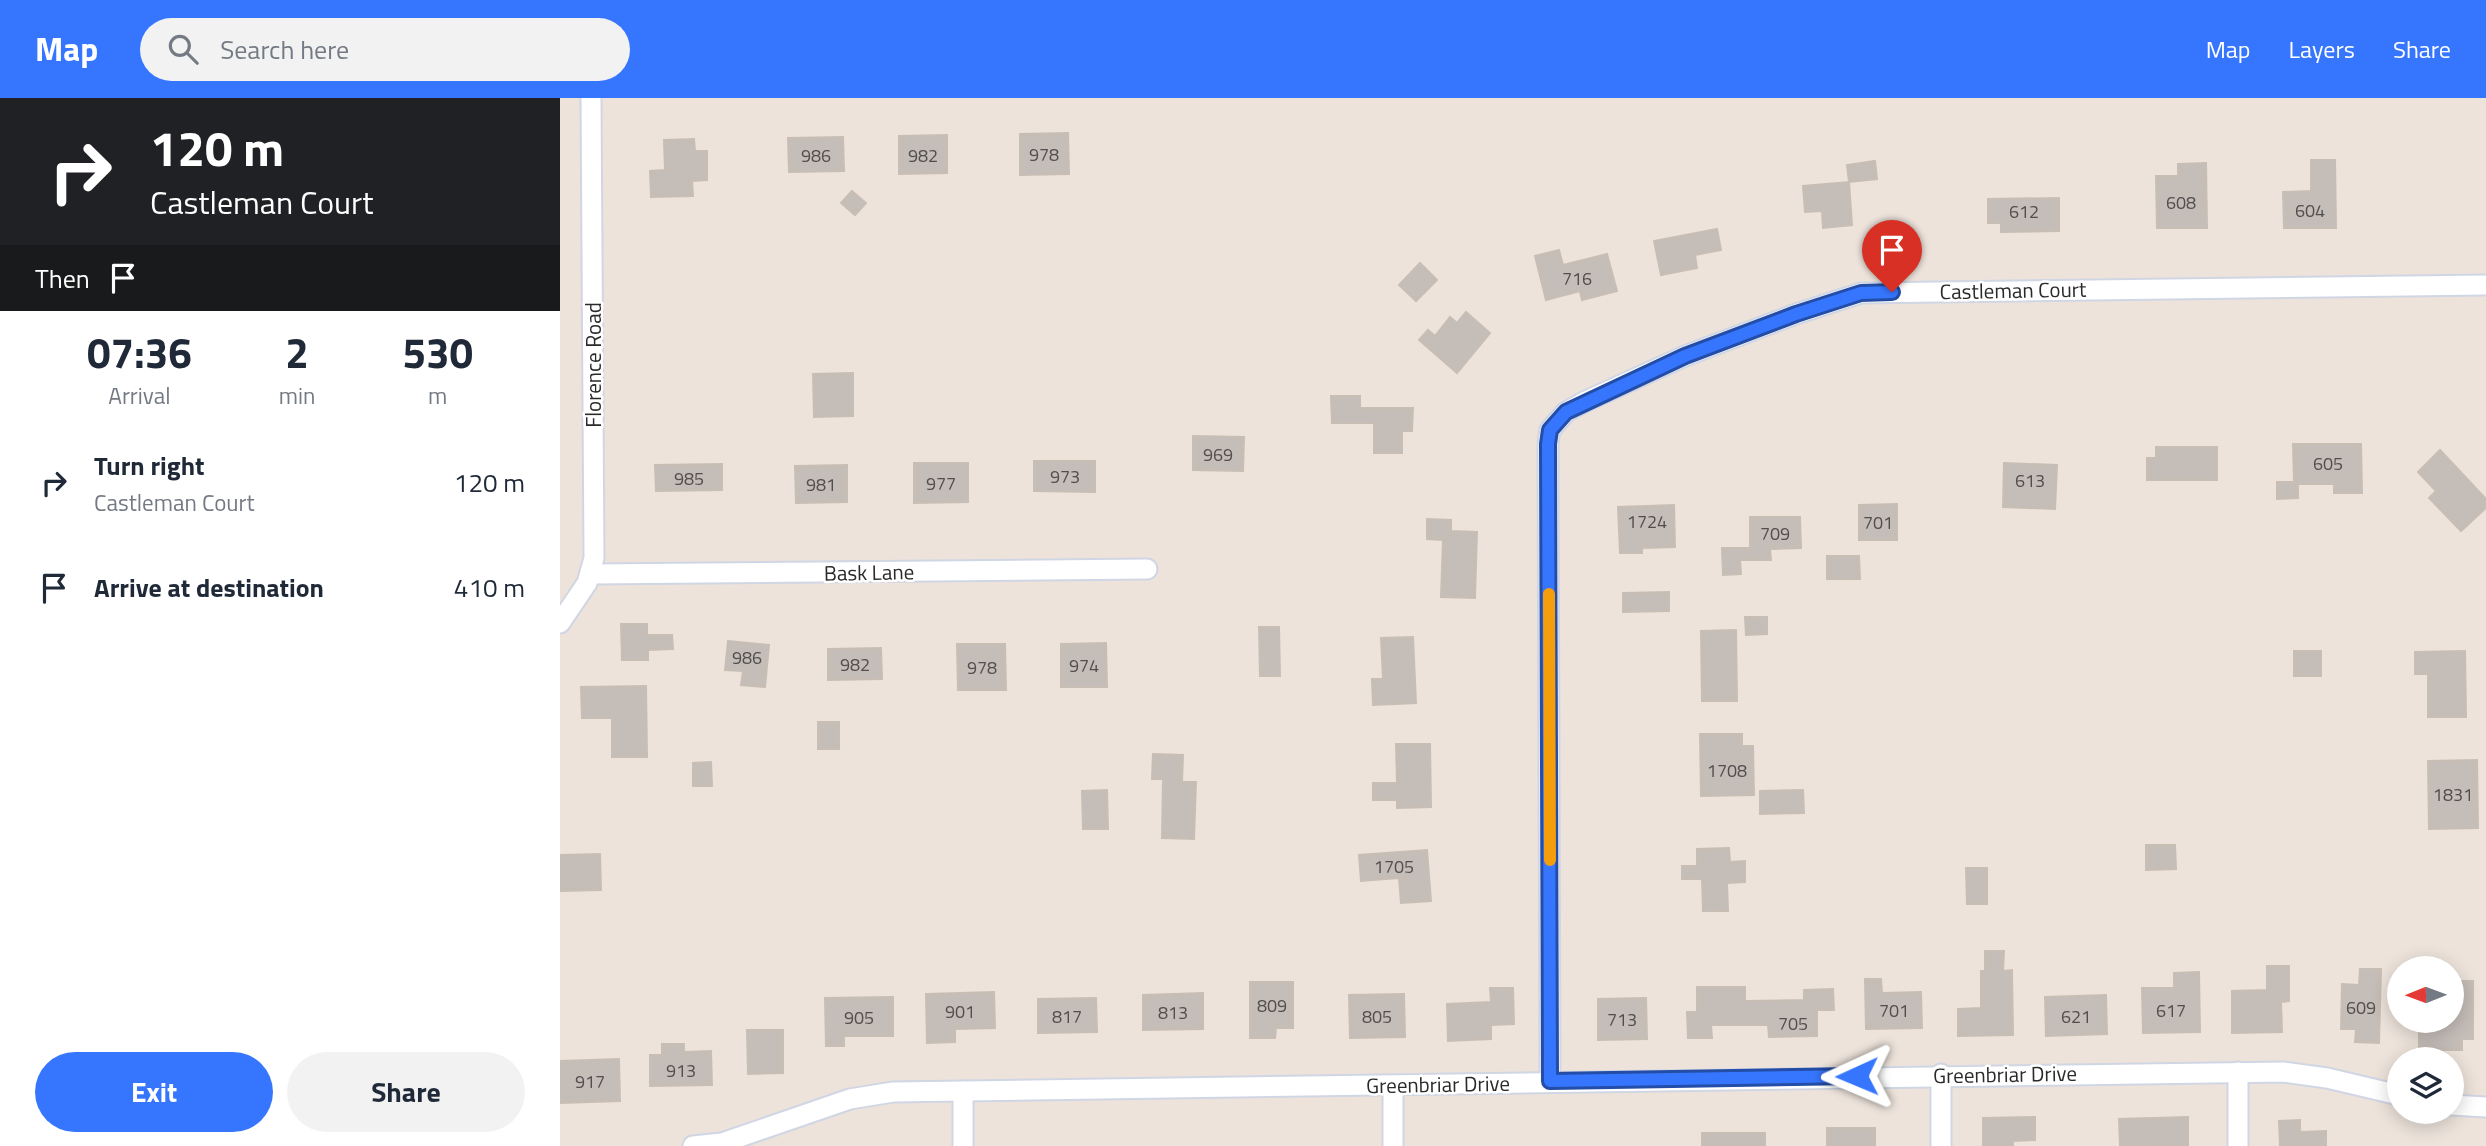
<!DOCTYPE html>
<html lang="en">
<head>
<meta charset="utf-8">
<style>
  body { margin:0; font-family:"Titillium Web",sans-serif; background:#f2f2f3; color:#1f2937; height:100vh; display:flex; flex-direction:column; font-size:26px; white-space:nowrap }
  * { box-sizing:border-box; margin:0 }
  p { font-size:23px; color:#747a83 }
  .icon { flex:none; width:38px; height:38px; fill:none; stroke:currentColor; stroke-width:2; stroke-linecap:round; stroke-linejoin:round }
  .map { position:relative; flex:1; overflow:hidden }
  .details { display:flex; flex-direction:column; background:#fff; width:560px }
  .details>* { flex:none }
  .banner { background:#202124; color:#fff; overflow:hidden }
  .needle { width:46px; rotate:269deg }
  .buttons { position:absolute; left:1827px; top:858px; display:grid; gap:14px }
  .buttons a { display:grid; place-items:center; width:77px; height:77px; border-radius:50%; background:#fff; box-shadow:0 4px 18px #0003; font-size:35px }
  .pin { position:absolute; display:grid; place-items:center; width:60px; height:60px; color:#fff; margin:-72px -30px; border-radius:50% 50% 50% 0; rotate:-45deg; box-shadow:0 0 7px #0007 }
  .pin .icon { rotate:45deg }
  .me { position:absolute; width:77px; margin:-38px; rotate:269deg; stroke-linejoin:round; filter:drop-shadow(0 0 5px #0008) }
  .turn { display:flex; align-items:center; gap:24px; height:147px; padding:0 35px; font-size:32px }
  .turn .icon { width:91px; height:91px; stroke-width:2.5 }
  .turn b { display:block; font-size:49px; line-height:60px }
  .then { display:flex; align-items:center; height:66px; padding:0 35px; background:#0003; gap:14px; font-size:26px }
  .eta { display:flex; justify-content:space-evenly; align-items:center; height:119px; text-align:center }
  .eta b { font-size:42px; font-weight:700; line-height:49px }
  .primary-button { display:flex; gap:14px; margin-top:auto; padding:14px 35px }
  .primary-button a { flex:1; height:80px; border-radius:42px; background:#3676ff; color:#fff; font-size:28px; font-weight:700; line-height:80px; text-align:center }
  .primary-button a+a { background:#f2f2f3; color:#1f2937 }
  ul { padding:0; list-style:none }
  li { display:flex; align-items:center; gap:21px; height:105px; padding:0 35px }
  li div { flex:1 }
  li b { display:block; font-size:26px }
  li em { font-style:normal }
  header { display:flex; align-items:center; gap:42px; box-sizing:border-box; height:98px; padding:0 35px; background:#3676ff; color:#fff }
  header strong { font-size:33px }
  nav { display:flex; gap:38px; margin-inline-start:auto; font-size:24px }
  .search { width:490px; height:63px; background:#f2f2f3; display:flex; align-items:center; gap:18px; box-sizing:border-box; padding:0 24px; border-radius:38px; color:#747a83; font-size:26px }
  main { display:flex; flex:1; min-height:0 }
  .map>svg:first-child { display:block }
  .building { fill:#c5bdb8; stroke:#c8beb4; stroke-width:2 }
  .lines { fill:none; stroke-linecap:round; stroke-linejoin:round }
  .minor-casing { stroke:#d0d6e4; stroke-width:23 }
  .minor { stroke:#fff; stroke-width:19 }
  .route-casing { stroke:#234da6; stroke-width:18 }
  .route { stroke:#3676ff; stroke-width:12 }
  .slow { stroke:#f59e0b; stroke-width:12 }
  .labels { text-anchor:middle; dominant-baseline:central; stroke-width:5; stroke-linejoin:round; paint-order:stroke }
  .number-label { font-size:18px; fill:#514f4e }
  .street-label { font-size:21px; fill:#2a2a2a; stroke:#fff }
</style>
</head>
<body>
<header>
<strong>Map</strong>
<div class="search"><svg class="icon" aria-label="search" viewBox="0 0 24 24"><circle cx="10" cy="10" r="6"/><path d="M15 15l6 6"/></svg>Search here</div>
<nav><a>Map</a><a>Layers</a><a>Share</a></nav>
</header>
<main>
<section class="details">
<div class="banner">
<div class="turn"><svg class="icon" aria-label="right" viewBox="0 0 24 24"><path d="M7 20v-9h11M14 6l5 5-5 5"/></svg><div><b>120 m</b>Castleman Court</div></div>
<div class="then">Then<svg class="icon" aria-label="arrive" viewBox="0 0 24 24"><path d="M6 21V4h12l-3 4 3 4H6"/></svg></div>
</div>
<div class="eta">
<div><b>07:36</b><p>Arrival</p></div>
<div><b>2</b><p>min</p></div>
<div><b>530</b><p>m</p></div>
</div>
<ul>
<li><svg class="icon" aria-label="right" viewBox="0 0 24 24"><path d="M7 20v-9h11M14 6l5 5-5 5"/></svg><div><b>Turn right</b><p>Castleman Court</p></div><em>120 m</em></li>
<li><svg class="icon" aria-label="arrive" viewBox="0 0 24 24"><path d="M6 21V4h12l-3 4 3 4H6"/></svg><div><b>Arrive at destination</b></div><em>410 m</em></li>
</ul>
<div class="primary-button"><a>Exit</a><a>Share</a></div>
</section>
<div class="map">
<svg width="1926" height="1048" viewBox="0 0 1926 1048">
  <rect width="100%" height="100%" fill="#ede3db"/>
  <g class="building">
    <path d="M508,35L509,76L460,77V36Z"/>
    <path d="M387,37V75L339,76V38Z"/>
    <path d="M283,39L284,73L229,74L228,40Z"/>
    <path d="M134,41L135,53H147V82L132,83L133,98L91,99L90,73L105,72L104,42Z"/>
    <path d="M1751,62H1775L1776,130H1724L1723,94L1751,93Z"/>
    <path d="M1315,63L1317,81L1289,84L1287,67Z"/>
    <path d="M1646,65L1647,130H1597L1596,78H1618V66Z"/>
    <path d="M1289,84L1292,127L1263,130L1262,113L1245,114L1243,88Z"/>
    <path d="M292,93L306,105L295,117L281,105Z"/>
    <path d="M1499,100V133L1441,134V125H1428V101Z"/>
    <path d="M1157,131L1161,152L1135,157L1137,170L1101,177L1094,143Z"/>
    <path d="M999,152L1003,167L1047,156L1057,193L1022,202L1020,193L986,202L975,158Z"/>
    <path d="M860,165L877,182L856,203L839,187Z"/>
    <path d="M906,214L930,235L897,275L859,242L868,232L875,238L890,219L897,225Z"/>
    <path d="M293,275V318L254,319L253,276Z"/>
    <path d="M771,298H800V310H853L852,333H842V355H814V325H772Z"/>
    <path d="M633,338L684,339L683,373L633,372Z"/>
    <path d="M1733,346H1801L1802,395H1774V386H1738V400L1717,401V384H1734Z"/>
    <path d="M1596,349H1657V382H1587V360H1596Z"/>
    <path d="M1880,352L1926,401V410L1901,433L1869,400L1876,393L1858,374Z"/>
    <path d="M474,363H535V394L474,393Z"/>
    <path d="M354,365H408V404L354,405Z"/>
    <path d="M1444,365L1497,367L1495,411L1443,409Z"/>
    <path d="M162,366V392L96,393L95,367Z"/>
    <path d="M287,367V404L236,405L235,368Z"/>
    <path d="M1337,406V442H1299V407Z"/>
    <path d="M1114,407L1115,449L1082,450V455H1060L1058,409Z"/>
    <path d="M1190,419H1240L1241,450L1210,451L1211,462H1180L1181,476L1163,477L1162,450H1190Z"/>
    <path d="M867,421L891,422V433L917,434L915,500L881,499L883,442L867,441Z"/>
    <path d="M1267,458H1299L1300,481H1267Z"/>
    <path d="M1109,494V513L1063,514V495Z"/>
    <path d="M1185,519H1207V536L1186,537Z"/>
    <path d="M61,526H87V537H112L113,551L88,552V562H62Z"/>
    <path d="M699,529H719L720,578H700Z"/>
    <path d="M1176,532L1177,603H1142L1141,533Z"/>
    <path d="M853,539L856,605L813,607L812,581H823L821,540Z"/>
    <path d="M168,543L209,547L205,589L181,587L183,573L165,572Z"/>
    <path d="M546,545L547,589H501V546Z"/>
    <path d="M397,546H445L446,592H398Z"/>
    <path d="M321,550L322,581L268,582V551Z"/>
    <rect x="1734" y="553" width="27" height="25"/>
    <path d="M1905,553L1906,619H1868V576H1855V554Z"/>
    <path d="M86,588L87,659H52V620H22L21,589Z"/>
    <rect x="258" y="624" width="21" height="27"/>
    <path d="M1140,636H1182V648H1193L1194,697L1141,698Z"/>
    <path d="M836,646H870L871,709L837,710V702H813V685H837Z"/>
    <path d="M593,656L623,657L622,684H636L634,741L602,740L603,681H592Z"/>
    <path d="M1917,662L1918,730L1869,731L1868,663Z"/>
    <path d="M151,664L152,688H133V665Z"/>
    <path d="M547,692L548,731H523L522,693Z"/>
    <path d="M1243,692L1244,715L1200,716V693Z"/>
    <path d="M1586,747H1615L1616,771L1586,772Z"/>
    <path d="M1169,750L1170,764L1185,763V784L1167,785L1168,813H1143L1142,781H1122V768H1137V751Z"/>
    <path d="M867,752L871,803L841,805L839,780L801,783L799,757Z"/>
    <path d="M40,756L41,792L0,793V757Z"/>
    <path d="M1406,770H1427V806H1407Z"/>
    <path d="M1425,853H1444L1443,873L1452,872L1453,937L1398,938V911L1421,910V873H1425Z"/>
    <path d="M1707,868H1729V903L1721,904L1722,934L1672,935V893L1707,892Z"/>
    <path d="M1800,871H1821L1819,945L1795,944L1796,931H1781L1782,886L1799,887Z"/>
    <path d="M1639,874L1640,934L1583,935L1582,890H1614V875Z"/>
    <path d="M1305,881H1321L1322,895L1361,894L1362,930L1306,931Z"/>
    <path d="M1892,883H1913V941H1902V952H1859V922H1892Z"/>
    <path d="M690,884H733V930H716L715,940H690Z"/>
    <path d="M1137,889H1185V903L1244,902V892L1273,891L1274,912H1257V938L1209,939L1208,927H1151L1152,940H1128L1127,914H1137Z"/>
    <path d="M930,890H953L954,926L931,927V941L888,943L887,906L931,904Z"/>
    <path d="M434,894L435,930L395,931V944L367,945L366,896Z"/>
    <path d="M643,895V931L583,932V897Z"/>
    <path d="M844,896L845,939L790,940L789,897Z"/>
    <path d="M1546,897L1547,936L1486,938L1485,899Z"/>
    <path d="M333,899V938H284V948H266L265,900Z"/>
    <path d="M536,900L537,934L478,935V901Z"/>
    <path d="M1086,900L1087,941L1038,942V901Z"/>
    <path d="M187,932H223V975L188,976Z"/>
    <path d="M102,946H124V954L151,953L152,987L90,988V957H102Z"/>
    <path d="M59,961L60,1003L0,1005V963Z"/>
    <path d="M1475,1019V1042L1453,1043V1048H1423V1020Z"/>
    <path d="M1628,1019V1048L1560,1047L1559,1021Z"/>
    <path d="M1740,1022V1034L1766,1033V1048H1720L1719,1023Z"/>
    <rect x="1267" y="1030" width="48" height="18"/>
    <rect x="1142" y="1035" width="63" height="13"/>
  </g>
  <g class="lines">
    <g class="minor-casing">
      <g id="minor">
        <path d="M31,476L587,471"/>
        <path d="M0,525L27,485L34,460L31,0"/>
        <path d="M1381,976V1048"/>
        <path d="M990,983L988,346L990,332L1006,314L1024,304L1125,258L1236,216L1301,195L1926,187"/>
        <path d="M833,988V1048"/>
        <path d="M1892,1007L1926,1009"/>
        <path d="M133,1048L162,1045L290,1001L333,994C796,989 1259,977 1723,974L1767,980L1839,997"/>
        <path d="M403,1048V993"/>
        <path d="M1678,1048V974"/>
      </g>
    </g>
    <use href="#minor" class="minor"/>
  </g>
  <g class="lines">
    <g class="route-casing">
      <path id="route" d="M1297,978L990,983L988,346L990,332L1006,314L1125,258L1236,216L1301,195L1332,194"/>
    </g>
    <use href="#route" class="route"/>
    <path class="slow" d="M989,496L990,762"/>
  </g>
  <g class="labels">
    <g class="number-label">
      <text x="484" y="56">978</text>
      <text x="256" y="57">986</text>
      <text x="363" y="57">982</text>
      <text x="1621" y="104">608</text>
      <text x="1750" y="112">604</text>
      <text x="1464" y="113">612</text>
      <text x="1017" y="180">716</text>
      <text x="658" y="356">969</text>
      <text x="1768" y="365">605</text>
      <text x="505" y="378">973</text>
      <text x="129" y="380">985</text>
      <text x="1470" y="382">613</text>
      <text x="381" y="385">977</text>
      <text x="261" y="386">981</text>
      <text x="1087" y="423">1724</text>
      <text x="1318" y="424">701</text>
      <text x="1215" y="435">709</text>
      <text x="187" y="559">986</text>
      <text x="295" y="566">982</text>
      <text x="524" y="567">974</text>
      <text x="422" y="569">978</text>
      <text x="1167" y="672">1708</text>
      <text x="1893" y="696">1831</text>
      <text x="834" y="768">1705</text>
      <text x="712" y="907">809</text>
      <text x="1801" y="909">609</text>
      <text x="1334" y="912">701</text>
      <text x="1611" y="912">617</text>
      <text x="400" y="913">901</text>
      <text x="613" y="914">813</text>
      <text x="507" y="918">817</text>
      <text x="817" y="918">805</text>
      <text x="1516" y="918">621</text>
      <text x="299" y="919">905</text>
      <text x="1062" y="921">713</text>
      <text x="1233" y="925">705</text>
      <text x="121" y="972">913</text>
      <text x="30" y="983">917</text>
    </g>
    <g class="street-label">
      <text transform="translate(1453 192) rotate(-1)">Castleman Court</text>
      <text transform="translate(33 267) rotate(-90)">Florence Road</text>
      <text transform="translate(309 474) rotate(-1)">Bask Lane</text>
      <text transform="translate(1445 976) rotate(-1)">Greenbriar Drive</text>
      <text transform="translate(878 986) rotate(-1)">Greenbriar Drive</text>
    </g>
  </g>
</svg>
<div class="buttons">
<a><svg class="needle" viewBox="-14 -14 28 28"><path d="M0-13l5 13h-10z" fill="#e53935"/><path d="M0 13l5-13h-10z" fill="#747a83"/></svg></a>
<a><svg class="icon" aria-label="layers" viewBox="0 0 24 24"><path d="M12 4l9 5-9 5-9-5zM3 14l9 5 9-5"/></svg></a>
</div>
<div class="pin" style="left:1332px;top:194px;background:#d93025"><svg class="icon" aria-label="arrive" viewBox="0 0 24 24"><path d="M6 21V4h12l-3 4 3 4H6"/></svg></div>
<svg class="me" style="left:1297px;top:978px" viewBox="-20 -20 40 40"><path d="M0-17L14 15 0 8-14 15z" fill="#3676ff" stroke="#fff" stroke-width="4"/></svg>
</div>
</main>
</body>
</html>
